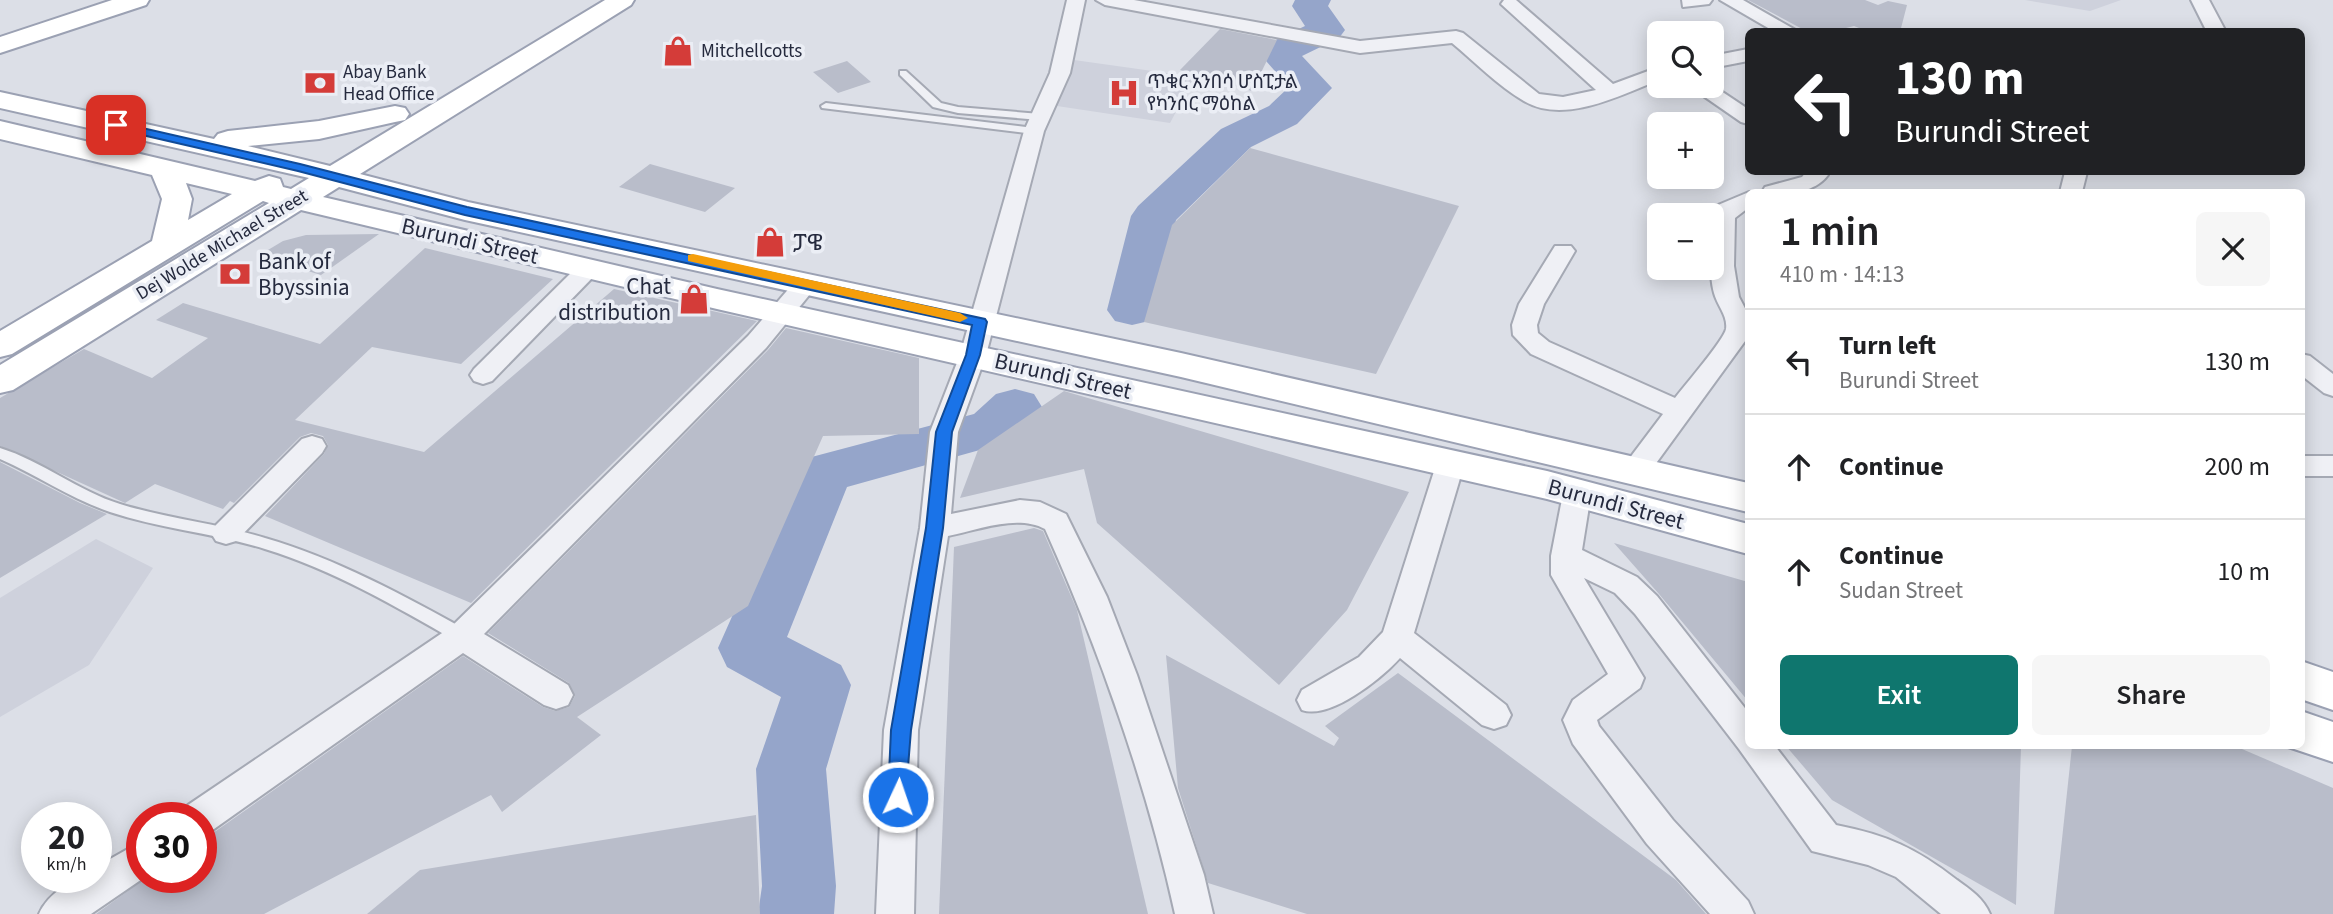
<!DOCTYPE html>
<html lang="en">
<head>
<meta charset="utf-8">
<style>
  body { margin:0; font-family:"Source Sans 3","Noto Sans Ethiopic",sans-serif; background:#f6f6f6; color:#202124; height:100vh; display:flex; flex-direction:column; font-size:26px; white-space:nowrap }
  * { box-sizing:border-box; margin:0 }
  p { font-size:23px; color:#757577 }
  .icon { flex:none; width:38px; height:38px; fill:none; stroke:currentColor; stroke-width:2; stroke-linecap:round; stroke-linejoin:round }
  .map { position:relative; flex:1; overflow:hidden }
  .details { position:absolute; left:1745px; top:189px; width:560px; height:560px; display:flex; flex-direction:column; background:#fff; border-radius:10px; box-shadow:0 4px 18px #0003 }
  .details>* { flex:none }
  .top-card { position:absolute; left:1745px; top:28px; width:560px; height:147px; border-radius:10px; box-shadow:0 4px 18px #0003; background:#202124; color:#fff; overflow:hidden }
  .buttons { position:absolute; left:1647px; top:21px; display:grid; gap:14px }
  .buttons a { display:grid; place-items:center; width:77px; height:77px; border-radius:10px; background:#fff; box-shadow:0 4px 18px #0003; font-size:35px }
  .speed { position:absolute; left:21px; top:802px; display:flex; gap:14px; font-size:35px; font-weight:700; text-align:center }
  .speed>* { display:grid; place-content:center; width:91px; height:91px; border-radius:50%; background:#fff; box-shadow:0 4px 18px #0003; line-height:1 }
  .speed small { font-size:18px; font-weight:400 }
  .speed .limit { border:10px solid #d22; background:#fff; color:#111 }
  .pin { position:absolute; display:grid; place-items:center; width:60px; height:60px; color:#fff; margin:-30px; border-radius:14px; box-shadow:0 4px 10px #0006 }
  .me { position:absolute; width:77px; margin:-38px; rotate:3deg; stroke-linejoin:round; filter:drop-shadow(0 0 5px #0008) }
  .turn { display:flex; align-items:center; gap:24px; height:147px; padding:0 35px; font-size:32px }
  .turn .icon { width:91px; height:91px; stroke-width:2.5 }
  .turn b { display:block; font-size:49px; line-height:60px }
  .round { display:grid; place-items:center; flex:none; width:74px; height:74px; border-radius:10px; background:#f6f6f6 }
  .overview { display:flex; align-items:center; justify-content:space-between; height:119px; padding:0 35px }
  h1 { font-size:42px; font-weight:600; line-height:52px }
  .primary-button { display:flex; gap:14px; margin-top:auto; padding:14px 35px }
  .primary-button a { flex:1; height:80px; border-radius:10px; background:#0f766e; color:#fff; font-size:28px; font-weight:600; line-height:80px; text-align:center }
  .primary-button a+a { background:#f6f6f6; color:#202124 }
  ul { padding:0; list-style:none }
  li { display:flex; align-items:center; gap:21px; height:105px; padding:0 35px; border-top:2px solid #e0e0e0 }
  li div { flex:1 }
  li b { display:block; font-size:26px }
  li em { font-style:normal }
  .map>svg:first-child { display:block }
  .built { fill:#ced1dc }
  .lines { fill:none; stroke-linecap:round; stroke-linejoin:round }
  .river { fill:#95a5ca; fill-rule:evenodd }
  .building { fill:#b9bdca }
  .lane-casing { stroke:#a5a9b4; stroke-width:4 }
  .street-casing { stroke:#a5a9b4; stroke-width:4 }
  .primary-casing { stroke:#9ba1b3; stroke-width:4 }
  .lane { fill:#eff0f5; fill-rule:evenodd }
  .street { fill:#eff0f5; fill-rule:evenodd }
  .primary { fill:#fff; fill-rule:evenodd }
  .route { fill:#1a73e8; stroke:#114b97; stroke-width:2 }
  .slow { fill:#f59e0b }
  .labels { text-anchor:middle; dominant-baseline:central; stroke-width:7; stroke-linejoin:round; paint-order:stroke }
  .far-poi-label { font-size:19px; fill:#252a3e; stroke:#ebeef5; text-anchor:start }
  .far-street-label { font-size:19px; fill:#252a3e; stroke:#ebeef5 }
  .street-label { font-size:23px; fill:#252a3e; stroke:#ebeef5 }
  .poi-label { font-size:23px; fill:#252a3e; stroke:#ebeef5; text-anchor:start }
</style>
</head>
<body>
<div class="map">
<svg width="2333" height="914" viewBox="0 0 2333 914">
  <rect width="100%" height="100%" fill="#dcdfe7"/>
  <g class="built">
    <path d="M2025,0H2121L2090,11Z"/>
    <path d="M1074,60L1181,75L1193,80L1170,123L1057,106Z"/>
    <path d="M96,539L153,568L89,665L0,717V598Z"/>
  </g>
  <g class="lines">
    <g class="river">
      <path d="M1295,0H1331L1328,6L1345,30L1339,38L1302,56L1332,88L1297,124L1251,147L1176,220L1157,310L1149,321L1132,325L1115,321L1107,310L1131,216L1138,206L1221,129L1269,106L1289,87L1259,53L1265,45L1305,26L1292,6Z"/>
      <path d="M1015,389L1034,394L1042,407L1012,441L847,487L787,637L841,665L851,685L826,769L836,886L834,914H758L762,886L756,769L781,697L727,667L718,648L796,473L804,459L974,414L996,394Z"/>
    </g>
  </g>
  <g class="building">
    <path d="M1748,0H1865L1878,5L1888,1L1907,5L1900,32H1869L1854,26L1830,32H1808Z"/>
    <path d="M1220,29L1277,40L1252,91L1180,70Z"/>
    <path d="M847,61L871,82L838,93L813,72Z"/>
    <path d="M1250,148L1459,206L1376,374L1144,322L1172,225Z"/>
    <path d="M650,164L735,188L705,212L619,187Z"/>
    <path d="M379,234L321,275L258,256L283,241L306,235Z"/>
    <path d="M425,248L553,279L461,364L372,347L295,420L424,452L614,289L757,321L471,603L265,516L324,454L328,445L323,436L311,433L300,437L234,503L230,501L223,509L155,484L125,503L0,446V398L84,349L152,378L208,338L156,320L183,303L320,344Z"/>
    <path d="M786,328L919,358V434L823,436L748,606L577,717L601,735L502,812L491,795L264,914H96L147,877H201V835L216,831L463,656L543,707L555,711L569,707L575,696L569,683L488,633L768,350Z"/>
    <path d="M1064,391L1409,492L1347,610L1279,685L1097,523L1084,469L960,498L978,450Z"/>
    <path d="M0,462L80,503L107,514L0,578Z"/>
    <path d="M1034,528L1043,531L1077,610L1148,914H939L954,547Z"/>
    <path d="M1614,543L1748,582V701L1659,594Z"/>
    <path d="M1166,655L1334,746L1339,738L1325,726L1398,673L1676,880L1706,914H1307L1208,883L1178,788Z"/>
    <path d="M1786,746H2021L2016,905L1832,800Z"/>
    <path d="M2072,746H2235L2333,788V914H2054Z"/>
    <path d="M756,815L760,914H367L420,870Z"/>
  </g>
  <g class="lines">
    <g class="lane-casing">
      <g id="lane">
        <path d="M900,71H906L941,103L958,107L1040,114L1045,117L1040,120L958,113L933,107L900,75Z"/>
        <path d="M826,103L1034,128L1039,131L1034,134L822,108L821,106Z"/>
        <path d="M0,448C42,461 78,491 120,504C168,519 218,523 265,538C337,559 403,595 468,631L470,636L468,641L462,642L456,641C395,606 333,570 265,549C214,533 161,529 110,512C71,499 37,475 0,459Z"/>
      </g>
    </g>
    <g class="street-casing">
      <g id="street">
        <path d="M1067,0H1085L1070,73L1044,131L986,355L958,432L951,514L1020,500L1040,502L1066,514L1107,597L1137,675L1204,875L1213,914H1175C1147,786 1099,649 1045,529C1017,514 978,530 948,536L918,730L914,914H876L884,730L920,528L930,432L960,355L1024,131L1050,73Z"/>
        <path d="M1096,0H1134L1360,41L1456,31L1463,33L1539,94L1563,97L1596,90L1501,4L1504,0H1516L1613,84L1659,67V80C1621,95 1564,125 1524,101C1498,86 1475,62 1452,43L1360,53L1105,5Z"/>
        <path d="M1682,0H1712L1709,4L1683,7Z"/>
        <path d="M1720,0H1743L1799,32H1775Z"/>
        <path d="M2191,0H2209L2226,32H2207Z"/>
        <path d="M1748,49V61L1712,68V56Z"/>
        <path d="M1712,85L1748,109V124L1741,122L1689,86Z"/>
        <path d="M1806,172H1828V175C1813,195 1784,194 1762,192L1765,187L1802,177Z"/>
        <path d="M2065,172H2087L2082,192H2060Z"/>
        <path d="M1749,192L1748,208L1735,218L1734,266L1739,297L1748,314V337L1646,477L1636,480L1626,477L1622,470L1626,463L1663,414L1531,354L1513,335L1512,325L1519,304L1555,246H1571L1575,251L1544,304L1537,325L1538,333L1549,342L1675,398C1685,385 1724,340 1726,329C1728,316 1717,305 1714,293C1709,275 1707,222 1718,205Z"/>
        <path d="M588,262L596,264L600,269L596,274L492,381L483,384L474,381L470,375L474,369L580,264Z"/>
        <path d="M807,276L816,278L819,283L766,348L484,634L568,685L573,695L568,705L556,709L544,705L463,653L214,829L201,833V817H183L188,805L451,627L748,336L798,278Z"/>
        <path d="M2301,354L2310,356L2333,374V396L2324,393L2301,375Z"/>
        <path d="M312,436L322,439L326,446L322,453L236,541L226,544L216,541L211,533L216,525L302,439Z"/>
        <path d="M1450,455L1460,458L1464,465L1414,633L1506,705L1511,715L1506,725L1494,729L1482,725L1400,658C1381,679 1330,720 1302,710L1297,700L1302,690L1359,657L1383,632L1436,465L1440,458Z"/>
        <rect x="2301" y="456" width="32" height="20"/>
        <path d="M1577,484L1587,487L1591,494L1582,550L1637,577L1657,596L1748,712V746H1775L1836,825C1887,835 1916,848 1957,880C1971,890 1983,898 1990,914H1941L1896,877L1868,865L1812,851L1739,749L1635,614L1615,593L1584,578L1644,678L1640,688L1597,720L1599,726L1673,820L1748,901L1754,914H1710L1647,844L1573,744L1563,720L1573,700L1608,674L1551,575V556L1563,494L1567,487Z"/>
        <path d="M142,841V877H145L91,914H39C48,893 74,877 96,877V867Z"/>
      </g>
    </g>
    <g class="primary-casing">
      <g id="primary">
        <path d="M112,0H149L146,5L0,53V37Z"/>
        <path d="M605,0H634L631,5L360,174L468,202L1181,353L1748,483V512L1181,377L465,220L339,187L323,197L717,289L1547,471L1748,524V554L1547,499L717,309L301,210L13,390L0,393V365L269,203L263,201L12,354L0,357V331L152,241L162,199L152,175L0,139V121L255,181L269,176L280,179L283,187L291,189L309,178L0,108V92L214,139L218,134L228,131L319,121L395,106L405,108L409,114L405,120L395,122L319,139L248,146L330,166ZM186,183L232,194L188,220L192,199Z"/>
        <path d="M2301,661L2333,672V710L2301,699Z"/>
        <path d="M2301,711L2333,722V762L2285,746H2301Z"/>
      </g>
    </g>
    <use href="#lane" class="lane"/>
    <use href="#street" class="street"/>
    <use href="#primary" class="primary"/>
  </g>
  <path class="route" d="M116,122L300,164L467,207L985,319L987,322L980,355L952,432L943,528L911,730L905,804L898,807L891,804L888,797L891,730L926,528L936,432L966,355L972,325L465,215L298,171L112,128L110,125Z"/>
  <path class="slow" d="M693,254L960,313L968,318L960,322L688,261V255Z"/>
  <defs>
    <g id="shop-bare" transform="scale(2.415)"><path d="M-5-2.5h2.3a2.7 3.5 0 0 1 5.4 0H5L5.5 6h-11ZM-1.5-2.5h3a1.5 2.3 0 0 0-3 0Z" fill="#d43c39" stroke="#ebeef5" stroke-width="2.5" paint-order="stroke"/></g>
    <g id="bank-bare" transform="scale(2.415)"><path d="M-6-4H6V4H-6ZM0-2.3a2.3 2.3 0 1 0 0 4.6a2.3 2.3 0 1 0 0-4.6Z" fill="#d43c39" stroke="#ebeef5" stroke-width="2.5" paint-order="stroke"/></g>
    <g id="hospital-bare" transform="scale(2.415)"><path d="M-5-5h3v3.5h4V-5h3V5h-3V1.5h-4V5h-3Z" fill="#d43c39" stroke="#ebeef5" stroke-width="2.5" paint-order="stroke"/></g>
  </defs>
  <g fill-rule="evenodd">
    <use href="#shop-bare" x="678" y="51"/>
    <use href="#bank-bare" x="320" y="83"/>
    <use href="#hospital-bare" x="1124" y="93"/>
    <use href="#shop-bare" x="770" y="242"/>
    <use href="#bank-bare" x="235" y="274"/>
    <use href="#shop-bare" x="694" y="299"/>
  </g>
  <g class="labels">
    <g class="far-poi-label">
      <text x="701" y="51">Mitchellcotts</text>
      <text x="343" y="72">Abay Bank<tspan x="343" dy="22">Head Office</tspan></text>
      <text x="1147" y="82">ጥቁር አንበሳ ሆስፒታል<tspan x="1147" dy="22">የካንሰር ማዕከል</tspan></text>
    </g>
    <g class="far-street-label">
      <text transform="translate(222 245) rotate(-31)">Dej Wolde Michael Street</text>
    </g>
    <g class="street-label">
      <text transform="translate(470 241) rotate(13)">Burundi Street</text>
      <text transform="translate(1063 376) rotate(13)">Burundi Street</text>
      <text transform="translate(1616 504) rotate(15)">Burundi Street</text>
    </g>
    <g class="poi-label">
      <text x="793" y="242">ፓዌ</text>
      <text x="258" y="261">Bank of<tspan x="258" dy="26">Bbyssinia</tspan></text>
      <text x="671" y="286" text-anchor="end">Chat<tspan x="671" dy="26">distribution</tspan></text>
    </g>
  </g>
</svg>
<div class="buttons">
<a><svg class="icon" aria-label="search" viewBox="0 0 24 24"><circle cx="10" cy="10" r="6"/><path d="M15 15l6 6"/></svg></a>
<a>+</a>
<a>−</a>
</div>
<div class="speed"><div>20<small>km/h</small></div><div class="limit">30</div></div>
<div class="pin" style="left:116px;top:125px;background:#d93025"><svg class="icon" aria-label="arrive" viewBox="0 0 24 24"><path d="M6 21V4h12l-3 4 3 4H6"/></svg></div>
<svg class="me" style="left:898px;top:797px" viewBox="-20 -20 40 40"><circle r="17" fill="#1a73e8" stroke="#fff" stroke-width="3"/><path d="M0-11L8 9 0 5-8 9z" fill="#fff"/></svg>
<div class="top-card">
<div class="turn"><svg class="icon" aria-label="left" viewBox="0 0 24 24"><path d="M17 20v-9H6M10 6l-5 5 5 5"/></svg><div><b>130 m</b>Burundi Street</div></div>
</div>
<section class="details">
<div class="overview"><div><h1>1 min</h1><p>410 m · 14:13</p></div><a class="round"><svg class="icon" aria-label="close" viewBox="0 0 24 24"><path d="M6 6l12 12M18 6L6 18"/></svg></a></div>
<ul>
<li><svg class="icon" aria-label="left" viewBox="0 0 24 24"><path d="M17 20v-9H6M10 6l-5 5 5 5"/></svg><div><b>Turn left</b><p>Burundi Street</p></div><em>130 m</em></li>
<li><svg class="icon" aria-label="ahead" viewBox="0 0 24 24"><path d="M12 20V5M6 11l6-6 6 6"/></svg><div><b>Continue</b></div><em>200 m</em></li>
<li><svg class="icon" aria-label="ahead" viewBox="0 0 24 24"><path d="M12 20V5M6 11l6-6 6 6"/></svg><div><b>Continue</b><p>Sudan Street</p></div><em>10 m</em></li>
</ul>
<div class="primary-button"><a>Exit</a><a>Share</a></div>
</section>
</div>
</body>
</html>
